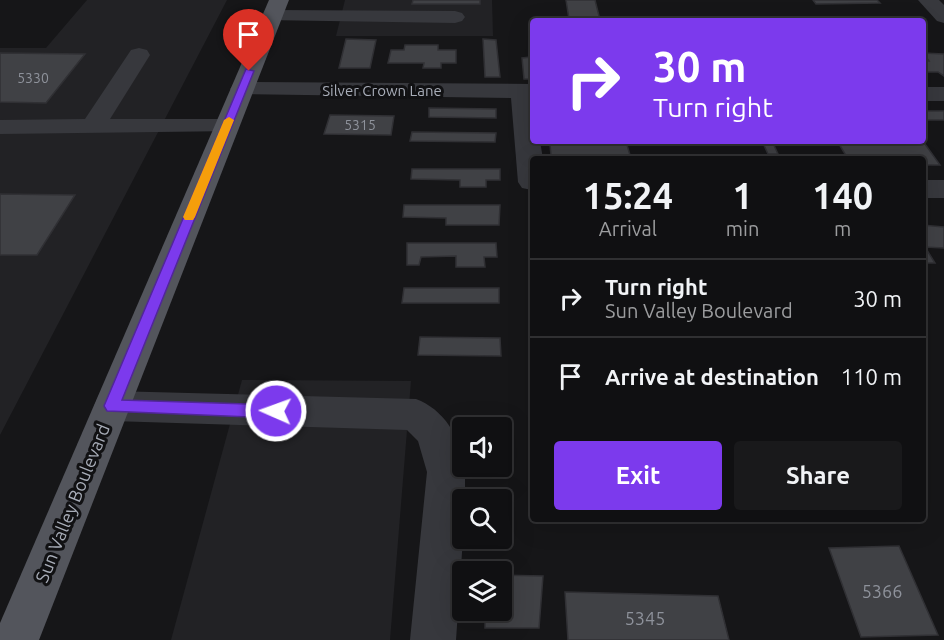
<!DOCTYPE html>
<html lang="en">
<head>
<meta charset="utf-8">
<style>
  body { margin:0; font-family:Ubuntu,sans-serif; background:#19191b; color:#f1f3f6; height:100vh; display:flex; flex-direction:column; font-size:22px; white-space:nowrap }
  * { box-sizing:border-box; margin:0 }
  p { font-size:20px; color:#9c9d9f }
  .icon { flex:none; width:33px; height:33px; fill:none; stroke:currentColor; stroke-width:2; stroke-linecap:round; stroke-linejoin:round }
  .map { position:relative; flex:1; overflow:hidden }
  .sheet { position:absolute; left:530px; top:156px; width:396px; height:366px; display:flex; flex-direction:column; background:#101012; border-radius:6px; box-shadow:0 6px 24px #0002,0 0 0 2px #303032 }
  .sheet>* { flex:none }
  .top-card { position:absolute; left:530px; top:18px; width:396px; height:126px; border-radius:6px; box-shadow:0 6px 24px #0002,0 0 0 2px #303032; background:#7c3aed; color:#fff; overflow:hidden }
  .tools { position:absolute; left:452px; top:417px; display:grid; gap:12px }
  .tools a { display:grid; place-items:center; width:60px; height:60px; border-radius:6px; background:#101012; box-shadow:0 6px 24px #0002,0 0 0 2px #303032; font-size:30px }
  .pin { position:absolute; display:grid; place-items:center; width:51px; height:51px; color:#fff; margin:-62px -26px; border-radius:50% 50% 50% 0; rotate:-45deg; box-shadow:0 0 6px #0007 }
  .pin .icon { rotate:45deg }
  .me { position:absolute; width:66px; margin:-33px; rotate:272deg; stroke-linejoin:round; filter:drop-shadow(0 0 4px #0008) }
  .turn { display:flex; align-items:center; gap:21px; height:126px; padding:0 24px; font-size:27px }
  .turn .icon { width:78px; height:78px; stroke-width:2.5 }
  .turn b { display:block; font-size:42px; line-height:51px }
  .eta { display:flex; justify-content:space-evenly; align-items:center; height:102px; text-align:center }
  .eta b { font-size:36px; font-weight:600; line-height:42px }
  .primary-button { display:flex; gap:12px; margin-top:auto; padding:12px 24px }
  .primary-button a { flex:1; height:69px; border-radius:6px; background:#7c3aed; color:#fff; font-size:24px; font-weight:600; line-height:69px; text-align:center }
  .primary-button a+a { background:#19191b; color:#f1f3f6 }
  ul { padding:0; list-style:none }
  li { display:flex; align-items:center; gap:18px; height:78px; padding:0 24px; border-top:2px solid #303032 }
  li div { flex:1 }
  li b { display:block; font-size:22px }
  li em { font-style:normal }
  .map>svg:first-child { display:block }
  .built { fill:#222225 }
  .building { fill:#404145; stroke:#303034; stroke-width:1.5 }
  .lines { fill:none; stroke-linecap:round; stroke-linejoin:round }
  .minor { fill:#37383d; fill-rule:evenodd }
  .major { fill:#53555c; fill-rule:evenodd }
  .route { fill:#7c3aed; stroke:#51269a; stroke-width:1.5 }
  .slow { fill:#f59e0b }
  .labels { text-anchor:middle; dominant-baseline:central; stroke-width:6; stroke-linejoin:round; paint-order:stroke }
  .far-number-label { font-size:14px; fill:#8e929b }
  .far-street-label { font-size:15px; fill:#a8adb8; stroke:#111113 }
  .street-label { font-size:18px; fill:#a8adb8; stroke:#111113 }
  .near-number-label { font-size:18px; fill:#8e929b }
</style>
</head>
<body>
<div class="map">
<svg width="944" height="640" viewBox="0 0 944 640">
  <rect width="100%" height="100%" fill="#161618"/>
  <g class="built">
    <path d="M87,0H227L0,435V48H46Z"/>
    <path d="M345,0H492L493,36H336Z"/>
    <path d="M242,380L411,381L390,640H171Z"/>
  </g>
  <g class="building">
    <path d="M413,0H480V4H412Z"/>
    <path d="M566,0H595L600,20L569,19Z"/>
    <path d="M813,0H877L880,3L816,4Z"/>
    <path d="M346,39L376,40L370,68H339Z"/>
    <path d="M483,39L496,40L500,77H485Z"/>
    <path d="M529,41H532V79H524L522,58L531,57Z"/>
    <path d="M405,45H438V50H456V63H441V68H423L424,63H388L391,50H404Z"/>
    <path d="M0,53L85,54L46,103L0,102Z"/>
    <path d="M923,53L944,54V76L938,72H928L922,61H929Z"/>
    <path d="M429,108L496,109V118L429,117Z"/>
    <path d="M922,111H944V120H923Z"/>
    <path d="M330,115L394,116L391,135L324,134Z"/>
    <path d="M412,132L496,133L495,142L410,141Z"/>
    <path d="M762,141H772L778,154H768Z"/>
    <path d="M839,144H925L940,165H922V159H848Z"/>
    <path d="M550,145H627L630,155H551Z"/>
    <path d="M412,169H500V180H486V187H460V180L411,179Z"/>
    <path d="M0,194L75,195L37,255H0Z"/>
    <path d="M404,205H500L499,225H446V218L403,217Z"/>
    <path d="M922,225L944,227V248L925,247L935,263H922Z"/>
    <path d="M407,243H496L497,257H484L485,267H456V256L421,257L419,265H407Z"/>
    <path d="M404,288H499V303H402Z"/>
    <path d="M420,337L500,338L501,356L418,355Z"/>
    <path d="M899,546L938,635L861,637L829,548Z"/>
    <path d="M501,575L543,576L539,628H485V610H501Z"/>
    <path d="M565,592L718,596L729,640H568Z"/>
  </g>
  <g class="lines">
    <g class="minor">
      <path d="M918,0H939L944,5V23L937,21Z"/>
      <path d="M272,10L455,11L462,13L465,17L462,21L455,23L265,20L262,16L265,12Z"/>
      <path d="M139,48L147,50L150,55L110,119H227L236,121L239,126L236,131L0,134V120L85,119L131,50Z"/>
      <path d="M242,82L532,84V141H540L543,159H532V190L522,188L518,182L511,98L234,94L230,89L234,84Z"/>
      <rect x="922" y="87" width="22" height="14"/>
      <rect x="922" y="180" width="22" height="18"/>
      <path d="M112,391L416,399C443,409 462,437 462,466H465V500H462L463,538L456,640H410L427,472L418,441L407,430L112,421L99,417L94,406L99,395Z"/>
    </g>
    <path class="major" d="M269,0H289L39,640H0V623Z"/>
  </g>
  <path class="route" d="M246,69L254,71L122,400L276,405L283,411L276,418L107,411L104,406Z"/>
  <path class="slow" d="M229,117L234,120L195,217L193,220H185L183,217L224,120Z"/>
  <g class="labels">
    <g class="far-number-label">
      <text x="33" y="78">5330</text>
      <text x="360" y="125">5315</text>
    </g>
    <g class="far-street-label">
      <text x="382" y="90">Silver Crown Lane</text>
    </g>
    <g class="street-label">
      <text transform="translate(72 503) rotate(-68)">Sun Valley Boulevard</text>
    </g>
    <g class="near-number-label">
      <text x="882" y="591">5366</text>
      <text x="645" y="618">5345</text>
    </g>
  </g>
</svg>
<div class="tools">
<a><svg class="icon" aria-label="sound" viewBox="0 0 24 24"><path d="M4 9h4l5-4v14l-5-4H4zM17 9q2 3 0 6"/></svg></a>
<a><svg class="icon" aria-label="search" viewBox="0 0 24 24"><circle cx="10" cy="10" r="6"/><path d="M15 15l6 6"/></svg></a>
<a><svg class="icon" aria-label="layers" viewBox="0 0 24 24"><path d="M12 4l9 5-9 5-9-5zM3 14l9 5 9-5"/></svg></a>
</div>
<div class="pin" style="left:249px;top:71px;background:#d93025"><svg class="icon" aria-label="arrive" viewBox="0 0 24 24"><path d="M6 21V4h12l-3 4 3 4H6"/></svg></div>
<svg class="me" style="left:276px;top:411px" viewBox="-20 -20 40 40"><circle r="17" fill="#7c3aed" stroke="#fff" stroke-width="3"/><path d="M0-11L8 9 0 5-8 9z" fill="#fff"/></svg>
<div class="top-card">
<div class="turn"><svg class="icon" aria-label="right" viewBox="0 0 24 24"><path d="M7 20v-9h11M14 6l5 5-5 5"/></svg><div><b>30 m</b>Turn right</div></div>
</div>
<section class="sheet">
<div class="eta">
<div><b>15:24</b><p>Arrival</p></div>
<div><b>1</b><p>min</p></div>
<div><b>140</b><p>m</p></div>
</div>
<ul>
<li><svg class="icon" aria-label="right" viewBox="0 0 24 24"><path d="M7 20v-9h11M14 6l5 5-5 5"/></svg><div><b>Turn right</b><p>Sun Valley Boulevard</p></div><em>30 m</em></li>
<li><svg class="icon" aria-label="arrive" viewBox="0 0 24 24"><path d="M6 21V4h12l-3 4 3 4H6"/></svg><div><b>Arrive at destination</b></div><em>110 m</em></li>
</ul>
<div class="primary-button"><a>Exit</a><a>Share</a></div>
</section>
</div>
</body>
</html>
